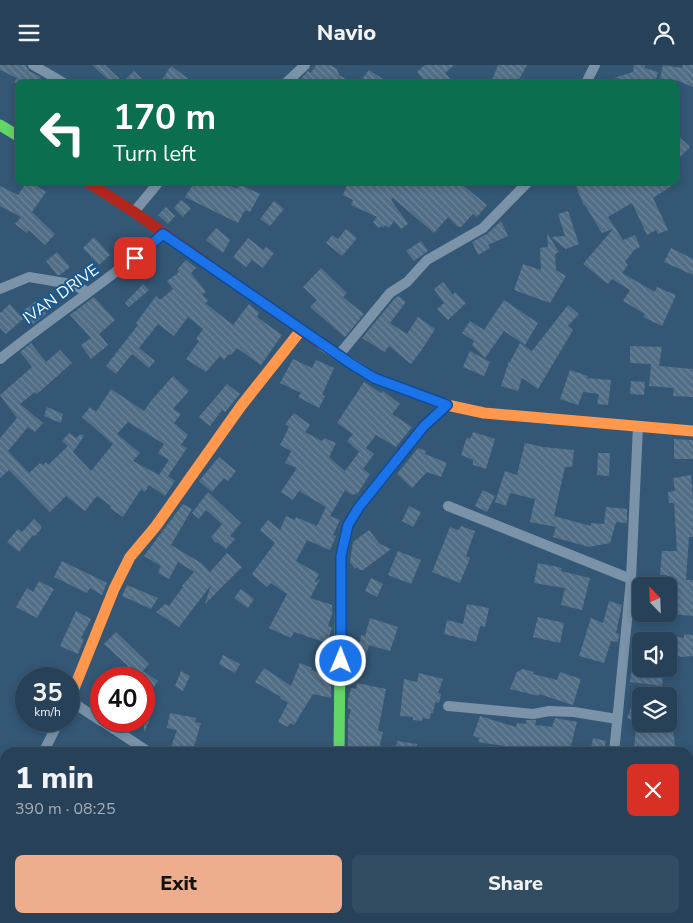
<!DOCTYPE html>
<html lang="en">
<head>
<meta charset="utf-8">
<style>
  body { margin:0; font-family:"Nunito Sans",sans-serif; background:#324c61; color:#f1f3f6; height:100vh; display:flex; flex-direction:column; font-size:19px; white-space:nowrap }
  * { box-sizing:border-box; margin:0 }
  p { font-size:16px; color:#a4afba }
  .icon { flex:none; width:28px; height:28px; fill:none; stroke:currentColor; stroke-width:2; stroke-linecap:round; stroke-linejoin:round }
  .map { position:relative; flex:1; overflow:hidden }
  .details { position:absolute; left:0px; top:682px; width:694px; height:176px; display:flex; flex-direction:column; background:#264158; border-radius:15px 15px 0 0; box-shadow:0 2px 8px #0003,0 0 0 1px #425a6e }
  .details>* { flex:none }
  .guide { position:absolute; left:15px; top:15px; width:664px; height:105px; border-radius:8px; box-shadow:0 2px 8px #0003,0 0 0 1px #425a6e; background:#0b6e4f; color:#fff; overflow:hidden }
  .needle { width:32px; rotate:337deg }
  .fabs { position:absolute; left:632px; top:512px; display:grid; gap:10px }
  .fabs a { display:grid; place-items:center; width:45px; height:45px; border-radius:8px; background:#264158; box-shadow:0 2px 8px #0003,0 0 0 1px #425a6e; font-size:25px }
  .speed { position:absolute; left:15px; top:602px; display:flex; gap:10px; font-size:25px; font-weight:700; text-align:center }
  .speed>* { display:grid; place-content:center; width:65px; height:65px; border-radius:50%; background:#264158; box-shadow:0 2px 8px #0003,0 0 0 1px #425a6e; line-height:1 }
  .speed small { font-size:12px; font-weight:400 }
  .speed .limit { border:8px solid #d22; background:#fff; color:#111 }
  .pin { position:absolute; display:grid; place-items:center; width:42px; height:42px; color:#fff; margin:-21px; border-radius:10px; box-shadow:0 2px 8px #0006 }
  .me { position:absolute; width:55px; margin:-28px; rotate:1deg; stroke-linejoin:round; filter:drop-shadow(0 0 4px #0008) }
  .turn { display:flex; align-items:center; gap:18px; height:105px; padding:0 15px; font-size:22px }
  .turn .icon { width:65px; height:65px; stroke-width:2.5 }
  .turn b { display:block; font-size:35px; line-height:42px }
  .round { display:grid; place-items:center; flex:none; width:52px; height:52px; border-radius:8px; background:#324c61 }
  .summary { display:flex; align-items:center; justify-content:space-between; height:85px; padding:0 15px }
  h1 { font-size:30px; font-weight:800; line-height:38px }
  .primary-button { display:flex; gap:10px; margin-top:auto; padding:10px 15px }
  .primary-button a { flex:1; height:58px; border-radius:8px; background:#eead8d; color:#111; font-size:20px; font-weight:800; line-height:58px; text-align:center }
  .primary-button a+a { background:#324c61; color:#f1f3f6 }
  header { display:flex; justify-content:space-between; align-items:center; height:65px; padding:0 15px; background:#264158; font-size:22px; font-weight:800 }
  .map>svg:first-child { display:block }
  .building { fill:url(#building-back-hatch); fill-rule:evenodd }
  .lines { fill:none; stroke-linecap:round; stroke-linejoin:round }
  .street { stroke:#7a93a8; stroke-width:10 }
  .fast { stroke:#63d668; stroke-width:11 }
  .slow { stroke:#ff974d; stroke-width:11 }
  .jam { stroke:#b3261e; stroke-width:11 }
  .route-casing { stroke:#114b97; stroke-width:12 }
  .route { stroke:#1a73e8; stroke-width:9 }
  .labels { text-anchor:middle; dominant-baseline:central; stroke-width:4; stroke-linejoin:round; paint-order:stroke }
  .street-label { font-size:16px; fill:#fff; stroke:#175991 }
</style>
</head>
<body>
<header><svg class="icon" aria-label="menu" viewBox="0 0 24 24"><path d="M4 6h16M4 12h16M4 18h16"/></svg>Navio<svg class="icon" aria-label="person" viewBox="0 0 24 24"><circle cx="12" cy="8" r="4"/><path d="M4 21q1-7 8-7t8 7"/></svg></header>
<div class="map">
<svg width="693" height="858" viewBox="0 0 693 858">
  <defs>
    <pattern id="building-back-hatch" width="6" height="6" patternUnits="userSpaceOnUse" patternTransform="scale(1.25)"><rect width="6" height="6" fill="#516e86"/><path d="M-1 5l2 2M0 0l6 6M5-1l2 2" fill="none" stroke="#6b8498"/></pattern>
  </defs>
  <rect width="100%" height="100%" fill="#335775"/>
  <g class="building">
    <path d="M0,0H26L29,6L41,12L38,18H14L17,13L0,5Z"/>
    <path d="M92,0H105L123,17L134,6L146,18H112Z"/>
    <path d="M316,0H330L337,4L339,10L352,18H333L326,14L324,17L325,18H297L308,6L311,8Z"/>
    <path d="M425,0H454L445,8L454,18H426L417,7Z"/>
    <path d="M498,0H527L517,18H491Z"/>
    <path d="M634,0H645V3L658,7L655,18L614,13L633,7Z"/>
    <path d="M663,0L682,3L683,0H693V22L676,15V17L660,14Z"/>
    <path d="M171,1L194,18H160Z"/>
    <path d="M369,5L389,18H359Z"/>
    <path d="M676,69L690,82L676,96Z"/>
    <path d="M26,118H32L46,127L32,147L55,169L45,180L29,165L27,168L15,159L21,152L0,141V121L18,130Z"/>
    <path d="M194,118H225L237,124L239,119L260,129L250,147L245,145L238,158L185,132Z"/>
    <path d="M348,118H460L487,140L477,152L473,149L461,162H458L448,152L434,168L393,133L391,135L408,159L401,164L394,156L389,163L385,160L383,163L381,161L379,163L373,157L377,152L351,140L353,135L343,130Z"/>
    <path d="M575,118H676L653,133L668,165L658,169L656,165L647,170L632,138L608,152L623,175L635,170L640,182L634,185L625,197L628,200L622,208L655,227L657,222L676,230L662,261L643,252L645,249L623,236L630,225L612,214L608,219L583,199L613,164L602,168L585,140L584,141Z"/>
    <path d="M181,135L191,143L183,152L174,143Z"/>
    <path d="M274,136L284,144L270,161L260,154Z"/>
    <path d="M166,142L175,151L168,159L158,150Z"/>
    <path d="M568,146L579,179L566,184L551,172L565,171L558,149Z"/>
    <path d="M501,156L508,171L488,180L490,183L478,190L472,177L487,169Z"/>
    <path d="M216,163L230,175L223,188L206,175Z"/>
    <path d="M346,164L357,173L342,191L326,178L332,170L338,174Z"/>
    <path d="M547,168L559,187L555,189L556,205L566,211L550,238L514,225L523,199L541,205L540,183L548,182Z"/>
    <path d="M94,172L110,190L99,200L83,183Z"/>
    <path d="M248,173L263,185L266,182L274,188L263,203L252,195L246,202L233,192Z"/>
    <path d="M421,176L428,186L414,196L406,186Z"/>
    <path d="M671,183L693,194V210L664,197Z"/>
    <path d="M57,187L70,202L60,210H57L46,196Z"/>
    <path d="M186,195L196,203L191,208L206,227L202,229L208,236L205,238L233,260L249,239L259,248L257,252L282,270L261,300L237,283L231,290L229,289L224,295L220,291L206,307L186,294L199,276L196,274L203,264L188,252L174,271L158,259L139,283L155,296L149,303L132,289L116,309L106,301L138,260L136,258L156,231L160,235L173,224L167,216L179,207L177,205Z"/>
    <path d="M321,203L347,228L343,232L364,249L345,272L310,242L317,235L303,222Z"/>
    <path d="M443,217L453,230L455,227L466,238L448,255L437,244L444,238L434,224Z"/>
    <path d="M143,219L149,225L129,242L125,238Z"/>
    <path d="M399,231L406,237L390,258L407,269L418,252L435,264L421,286L411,299L389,281L385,287L362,273L395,233Z"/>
    <path d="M94,232L115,255L99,269L108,280L91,294L81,280L91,273L70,250Z"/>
    <path d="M504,235L538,258L525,280L504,266L485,293L472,280L474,276L462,268L470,256L484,265Z"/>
    <path d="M36,236L46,249L33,259L23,246Z"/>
    <path d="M10,239L23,254L6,269L0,263V248Z"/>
    <path d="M568,240L579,249L568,261L573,265L538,324L522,313L518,326L501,321L509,296L510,297L520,278L532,286Z"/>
    <path d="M31,278L46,297L60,285L72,298L37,329L35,327L20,339L43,358L35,367L28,362L8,386L29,408L40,398L43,400L46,397L48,400L68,381L62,376L69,368L76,373L81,369L84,371L73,387L91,406L113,379L82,352L90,342L96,347L111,324L144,346L151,336L173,311L189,326L173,344L181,349L174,358L188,370L181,380L187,383L168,411L175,416L165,431L149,420L145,427L141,424L123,452L110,443L111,441L97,431L85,446L66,431L50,447L9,405L0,413V373L17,353L0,330L32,302L20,287ZM128,357L164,379L158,388L169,395L159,410L133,396L140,388L117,369Z"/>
    <path d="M630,281L662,282L659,301L693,304V332L673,331L674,323L649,321L651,299L630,298Z"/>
    <path d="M470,286L490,297L484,311L463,302Z"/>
    <path d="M293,294L312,303L316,295L334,303L322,330L325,331L319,343L298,332L301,328L280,318Z"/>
    <path d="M570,305L588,311L587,313L611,315L608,340L597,339L599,329L583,327L578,340L560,334Z"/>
    <path d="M631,316L645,317L644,330L630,329Z"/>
    <path d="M364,317L381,328L383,326L400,339L392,349L412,362L396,382L376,370L366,383L374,389L363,404L370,409L358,428L352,430L345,425L330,451L340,455L333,470L336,471L330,485L307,475L296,496L319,509L314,518L320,514L310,533L332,540V549L328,561L332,563L327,578L294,567L291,573L269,563L287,529L271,518L267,522L252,509L275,478L260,465L268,455L280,465L286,451L295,455L296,452L317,461L326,442L299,426L293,435L281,427L297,403L285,398L291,386L280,380L289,362L285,359L294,348L310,360L305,367L322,376L324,373L336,378L329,392L345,406L359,387L347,376L353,369L337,358Z"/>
    <path d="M227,319L240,329L225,347L222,345L210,361L199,352Z"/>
    <path d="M47,342L63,349L61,358L44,351Z"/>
    <path d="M473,367L495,374L486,404L473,400V395L461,390L467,372L470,374Z"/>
    <path d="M674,374L693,375V394H674Z"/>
    <path d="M525,378L543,382L574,385L572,402H565L554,451L591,461V458L604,459L606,442L627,444V458L616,457L610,478L589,482L553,472L556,462L530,457L535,434L510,428L506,441L495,437L505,406L517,410Z"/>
    <path d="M418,383L426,386L425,389L447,398L441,412L427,407L412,423L397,409Z"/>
    <path d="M598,388H610L609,411L597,410Z"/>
    <path d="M219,392L236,406L228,416L224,413L212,427L199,416Z"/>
    <path d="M691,410L693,433V472H689L686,515H693V551L671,549L669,521H666L667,510H660L662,486H677L674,438H669L668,427L675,426L673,413Z"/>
    <path d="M483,425L495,431L487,447L475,441Z"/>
    <path d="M208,427L241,458L230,471L235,474L226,484L217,477L216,478L211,472L222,459L206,445L199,454L192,448Z"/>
    <path d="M183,439L192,444L171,480L201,498L210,507L227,488L242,502L205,539L211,520L179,562L156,547L165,539L169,541L183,522L182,521L194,507L178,497L169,514L158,508L161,501L144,491Z"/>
    <path d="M409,441L421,447L413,462L402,456Z"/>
    <path d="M34,454L41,461V464L35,471L33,470L19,487L7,477L18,464L22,467Z"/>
    <path d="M461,461L475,466L466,491L470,493L460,518L432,507L450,462L458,465Z"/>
    <path d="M369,465L380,479L391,484L363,505H360L357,502L355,504L350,497L353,477Z"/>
    <path d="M398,486L421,495L411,519L388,510Z"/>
    <path d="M62,496L107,518L102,530L90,523L87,528L54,512Z"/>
    <path d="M538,498L562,503L561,506L590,513L582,545L561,540L565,523L534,518Z"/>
    <path d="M371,513L383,519L377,532L365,526Z"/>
    <path d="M39,516L54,524L37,553L16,542L27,523L33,527Z"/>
    <path d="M127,520L158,533L151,544L122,531Z"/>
    <path d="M241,524L254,534L248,543L234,533Z"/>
    <path d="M609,536L622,540L616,568L619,569L618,577L611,576L604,598L579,591L591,553L603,558Z"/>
    <path d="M467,539L489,543L485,562L480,561L476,577L444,569L447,555L463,559Z"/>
    <path d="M76,546L91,554L81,573L84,574L78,589L60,581Z"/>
    <path d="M538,552L564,558L560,578L533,572Z"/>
    <path d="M370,553L398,562L390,586L369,580L366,590L358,588L361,570L365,571Z"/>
    <path d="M116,567L149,599L143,606L158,616L144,636V614H118L128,601L104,579Z"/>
    <path d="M684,569L693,570V591L682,592L669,589V570L684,573Z"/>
    <path d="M636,579L641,580V604H664L662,621L630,617Z"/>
    <path d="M223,590L240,599L235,608L219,599Z"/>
    <path d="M300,598L312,603L311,605L328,611L329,607L331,608V633L313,629L294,660L290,658L288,662L278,657L288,638L280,633L281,632L255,617L264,603L291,621Z"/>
    <path d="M523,604L534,607L533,609L557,615L560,607L581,614L573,640L539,629L538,631L510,624L517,607Z"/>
    <path d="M181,606L190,611L183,626L175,621Z"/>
    <path d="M419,608L443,614L438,628L441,629L439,638L435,637L433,648H431L430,654L422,653V656L413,655V652L400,651L404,614L417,617Z"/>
    <path d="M357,618L386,624L378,666L383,667L378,688L348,687V655L351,644H348V635L351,623L356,624Z"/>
    <path d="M144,640L154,644L144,668Z"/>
    <path d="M631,643L641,648V660L627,653Z"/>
    <path d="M170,648L196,653L195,657L201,658L192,688H179L170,685L177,665L167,663Z"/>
    <path d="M480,651L516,662L517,658L526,659V655H536L535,660L552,662L555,653L577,657L569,688H551L478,677L480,673L473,671Z"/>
    <path d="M636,660L673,665L676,688H634Z"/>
    <path d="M593,673L606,676L604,685L591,683Z"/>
    <path d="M397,676L417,679L416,688H395Z"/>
  </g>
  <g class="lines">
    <g class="street">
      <path d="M33,0L64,18"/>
      <path d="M286,18L305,0"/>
      <path d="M586,18L595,0"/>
      <path d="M134,147L158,118"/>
      <path d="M0,224L29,212L71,219L88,227"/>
      <path d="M338,291L390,228L407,217L427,195L483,163L527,118"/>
      <path d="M0,294C53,251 111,214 163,169"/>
      <path d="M448,441L631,514"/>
      <path d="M69,635L101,656"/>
      <path d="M448,641L533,649L549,646L574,647L617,654"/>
      <path d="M102,656L150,688"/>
      <path d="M43,688L59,656"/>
      <path d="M614,688L631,514L638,361"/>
      <path d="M0,749L5,742"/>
      <path d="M689,749L693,750"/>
      <path d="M215,854L222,858"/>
      <path d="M120,857L126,854"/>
      <path d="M336,858L337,854"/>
      <path d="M600,858L601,854"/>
    </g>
    <g class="fast">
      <path d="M0,60L18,71"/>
      <path d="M339,688L341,491L348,460L359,442L404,386"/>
    </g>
    <g class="slow">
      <path d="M321,279L374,313L447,340L484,348L693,366"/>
      <path d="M69,636L114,524L130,492L156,461L241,341L301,265"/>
    </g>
    <g class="jam">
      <path d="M89,118L134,147L321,279"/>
      <path d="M404,386L424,361L447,340"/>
    </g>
  </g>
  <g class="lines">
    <g class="route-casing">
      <path id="route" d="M135,193L163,169L350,298L374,313L447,340L424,361L359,442L348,460L341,491V596"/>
    </g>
    <use href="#route" class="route"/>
  </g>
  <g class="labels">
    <g class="street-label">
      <text transform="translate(61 229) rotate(-36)">IVAN DRIVE</text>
    </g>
  </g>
</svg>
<div class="fabs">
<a><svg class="needle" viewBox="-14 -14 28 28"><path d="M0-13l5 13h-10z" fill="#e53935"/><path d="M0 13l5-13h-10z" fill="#a4afba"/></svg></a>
<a><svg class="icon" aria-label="sound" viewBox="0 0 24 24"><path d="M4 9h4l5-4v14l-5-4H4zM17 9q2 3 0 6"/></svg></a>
<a><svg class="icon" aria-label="layers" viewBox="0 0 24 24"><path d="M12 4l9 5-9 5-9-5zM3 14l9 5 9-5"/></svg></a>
</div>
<div class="speed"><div>35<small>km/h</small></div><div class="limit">40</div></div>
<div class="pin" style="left:135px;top:193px;background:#d93025"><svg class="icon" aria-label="arrive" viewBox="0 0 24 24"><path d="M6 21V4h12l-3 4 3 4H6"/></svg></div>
<svg class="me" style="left:341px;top:596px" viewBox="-20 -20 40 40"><circle r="17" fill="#1a73e8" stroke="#fff" stroke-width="3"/><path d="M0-11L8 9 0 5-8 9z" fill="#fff"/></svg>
<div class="guide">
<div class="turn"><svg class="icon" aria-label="left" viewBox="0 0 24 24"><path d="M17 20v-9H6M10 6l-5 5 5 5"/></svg><div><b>170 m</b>Turn left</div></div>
</div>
<section class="details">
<div class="summary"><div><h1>1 min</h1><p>390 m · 08:25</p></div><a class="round" style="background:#d93025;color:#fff"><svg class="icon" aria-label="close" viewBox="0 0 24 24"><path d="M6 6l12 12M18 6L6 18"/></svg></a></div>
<div class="primary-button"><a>Exit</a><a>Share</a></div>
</section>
</div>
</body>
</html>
